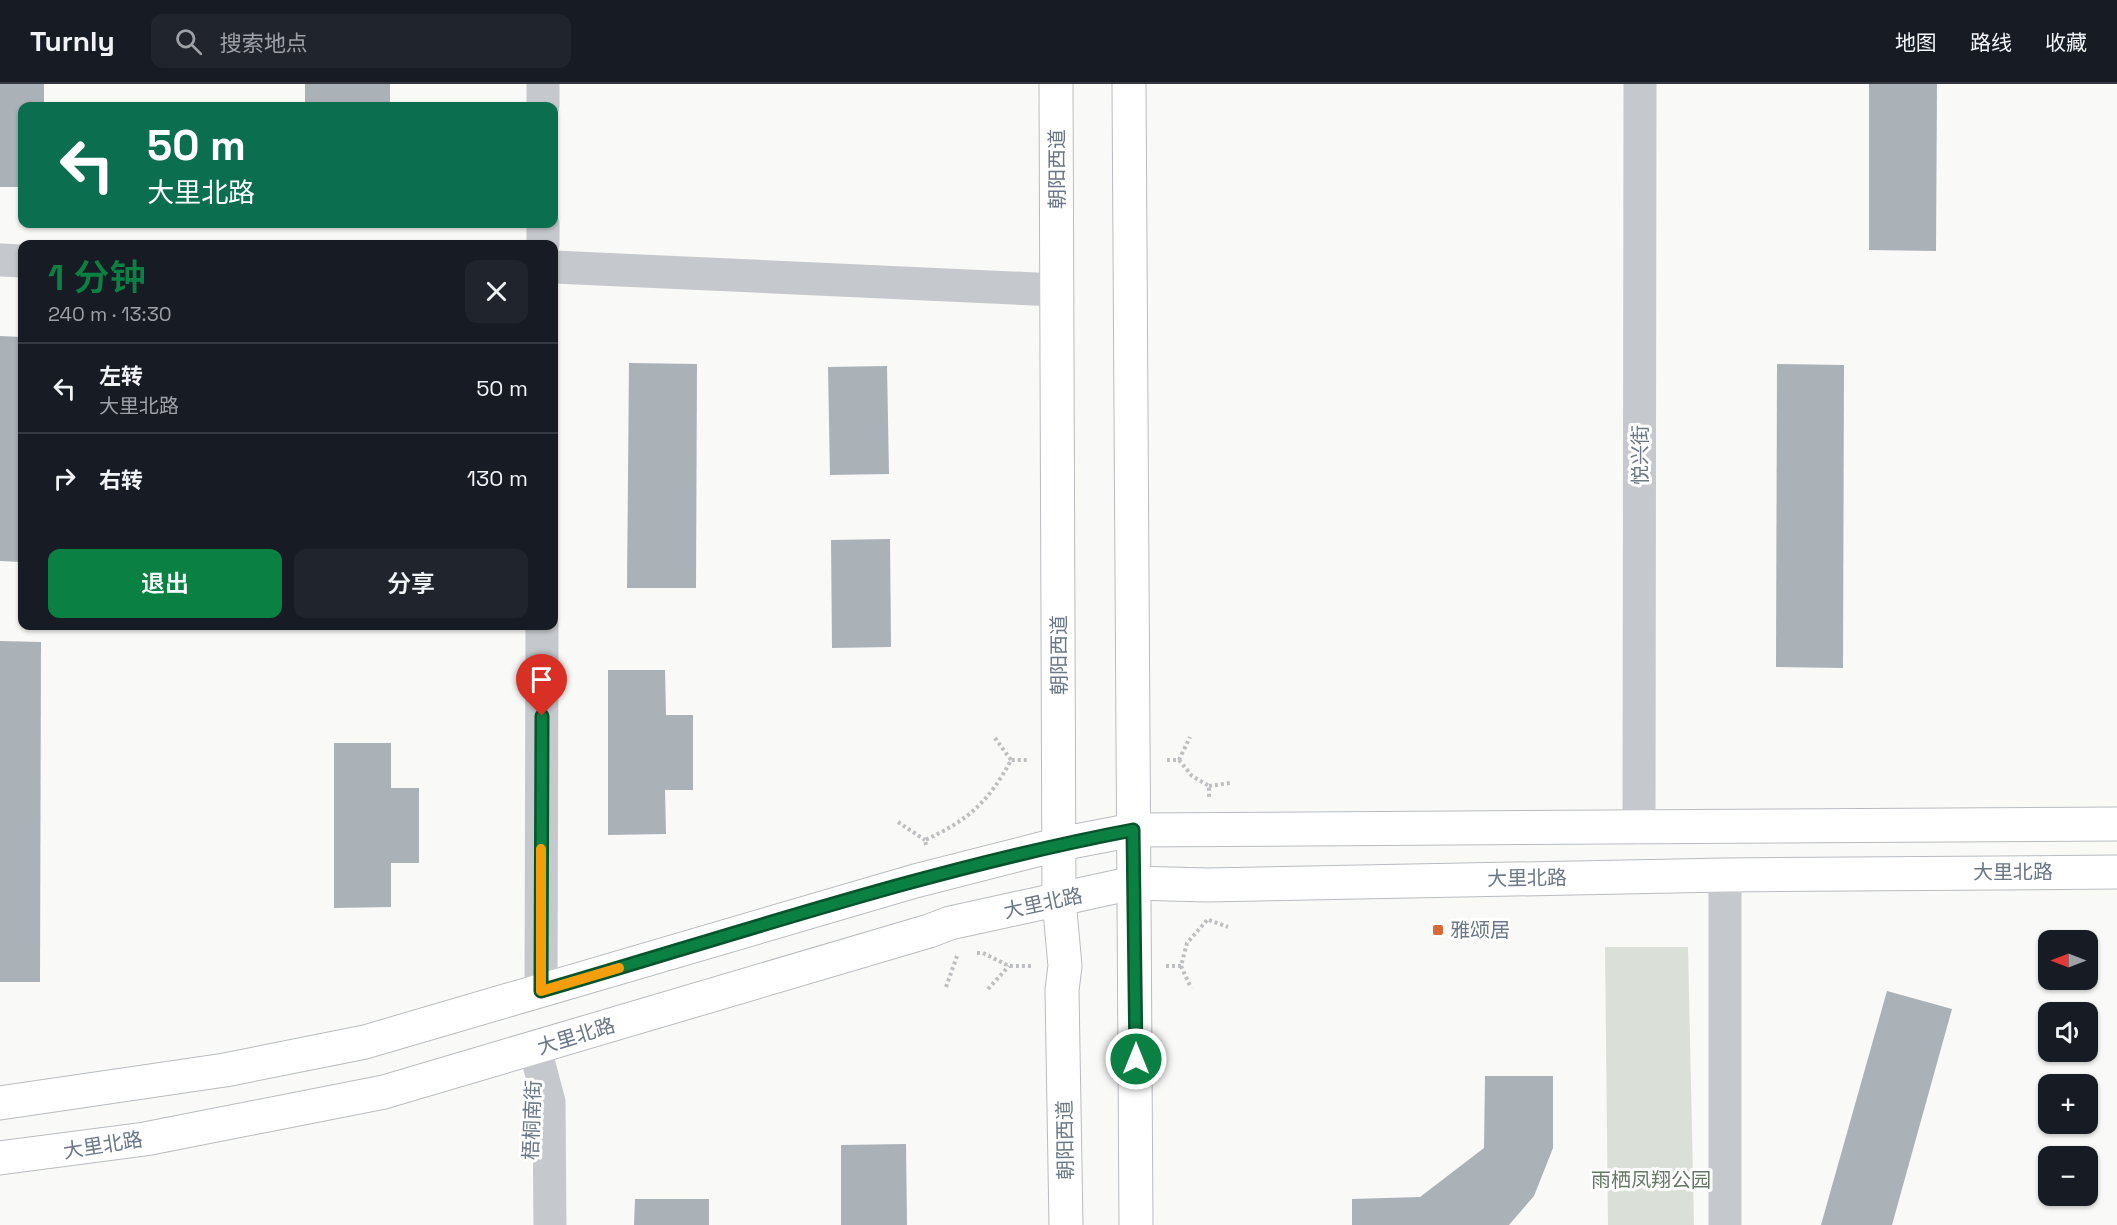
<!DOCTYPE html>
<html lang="zh">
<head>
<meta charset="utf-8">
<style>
  body { margin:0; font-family:"Space Grotesk","Noto Sans SC",sans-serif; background:#20242c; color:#f1f3f6; height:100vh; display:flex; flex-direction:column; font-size:22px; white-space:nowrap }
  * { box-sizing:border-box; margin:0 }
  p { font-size:20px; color:#9ea1a6 }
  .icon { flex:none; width:33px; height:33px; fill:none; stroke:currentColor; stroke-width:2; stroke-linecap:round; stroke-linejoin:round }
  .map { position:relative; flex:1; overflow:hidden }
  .sheet { position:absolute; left:18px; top:156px; width:540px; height:390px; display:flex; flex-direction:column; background:#171b24; border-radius:12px; box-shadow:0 2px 4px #0004 }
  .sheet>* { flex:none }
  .guide { position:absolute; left:18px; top:18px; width:540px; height:126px; border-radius:12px; box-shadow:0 2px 4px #0004; background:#0b6e4f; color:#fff; overflow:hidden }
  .needle { width:39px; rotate:270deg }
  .buttons { position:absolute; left:2038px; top:846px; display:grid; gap:12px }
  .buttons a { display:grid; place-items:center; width:60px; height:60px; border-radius:12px; background:#171b24; box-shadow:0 2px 4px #0004; font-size:30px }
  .pin { position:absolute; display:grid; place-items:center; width:51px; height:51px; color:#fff; margin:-62px -26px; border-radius:50% 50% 50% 0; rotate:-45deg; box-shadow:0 0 6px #0007 }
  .pin .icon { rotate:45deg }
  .me { position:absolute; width:66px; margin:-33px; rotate:0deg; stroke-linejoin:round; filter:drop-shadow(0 0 4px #0008) }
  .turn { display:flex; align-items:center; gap:21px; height:126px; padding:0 30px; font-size:27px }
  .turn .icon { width:78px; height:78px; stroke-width:2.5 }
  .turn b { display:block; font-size:42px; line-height:51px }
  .round { display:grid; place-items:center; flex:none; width:63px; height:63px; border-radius:12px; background:#20242c }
  .summary { display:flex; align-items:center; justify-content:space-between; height:102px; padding:0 30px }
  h1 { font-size:36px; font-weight:600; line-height:45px; color:#0b8043 }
  .cta { display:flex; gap:12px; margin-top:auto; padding:12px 30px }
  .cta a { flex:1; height:69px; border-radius:12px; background:#0b8043; color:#fff; font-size:24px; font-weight:600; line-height:69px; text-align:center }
  .cta a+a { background:#20242c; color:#f1f3f6 }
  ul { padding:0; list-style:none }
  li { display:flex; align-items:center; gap:18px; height:90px; padding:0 30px; border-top:2px solid #363941 }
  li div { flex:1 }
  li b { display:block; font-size:22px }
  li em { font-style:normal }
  header { display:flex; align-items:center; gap:36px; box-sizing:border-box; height:84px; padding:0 30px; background:#171b24; border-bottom:2px solid #363941 }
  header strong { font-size:28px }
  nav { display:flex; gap:33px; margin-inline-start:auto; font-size:21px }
  .search { width:420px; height:54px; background:#20242c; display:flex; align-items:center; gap:15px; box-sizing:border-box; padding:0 21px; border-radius:12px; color:#9ea1a6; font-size:22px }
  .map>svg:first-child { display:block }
  .green { fill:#dae0d8 }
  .building { fill:#aab1b7 }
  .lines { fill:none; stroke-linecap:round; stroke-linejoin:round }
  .major-casing { stroke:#b8bcc0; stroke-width:35 }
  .path { stroke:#bdbfc2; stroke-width:4; stroke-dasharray:3 3; stroke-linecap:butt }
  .minor { stroke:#c5c8cc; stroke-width:33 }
  .major { stroke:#fff; stroke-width:33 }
  .route-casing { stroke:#07532c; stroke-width:15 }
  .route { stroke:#0b8043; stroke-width:10 }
  .slow { stroke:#f59e0b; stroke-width:10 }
  .poi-dot { fill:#da6836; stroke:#fff; stroke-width:2 }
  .labels { text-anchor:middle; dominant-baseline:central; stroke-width:6; stroke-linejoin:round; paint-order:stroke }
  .street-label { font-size:20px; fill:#6a7786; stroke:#fff }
  .poi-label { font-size:20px; fill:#6a7786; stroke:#fff; text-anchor:start }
  .park-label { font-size:20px; fill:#667864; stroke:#fff }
</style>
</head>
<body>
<header>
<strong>Turnly</strong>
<div class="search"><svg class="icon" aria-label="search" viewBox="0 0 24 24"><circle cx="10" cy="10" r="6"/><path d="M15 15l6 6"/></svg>搜索地点</div>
<nav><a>地图</a><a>路线</a><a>收藏</a></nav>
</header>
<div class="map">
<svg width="2117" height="1141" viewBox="0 0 2117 1141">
  <rect width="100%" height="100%" fill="#f9f9f7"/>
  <path class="green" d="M1605,863H1688L1694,1141H1608Z"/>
  <g class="building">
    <path d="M0,0H44V22H22V103H0Z"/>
    <rect x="305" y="0" width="85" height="22"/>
    <path d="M1869,0H1937L1936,167L1869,166Z"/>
    <path d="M0,252L22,253V478L0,477Z"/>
    <path d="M629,279L697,280L696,504H627Z"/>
    <path d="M1777,280L1844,281L1843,584L1776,583Z"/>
    <path d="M887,282L889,390L830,391L828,283Z"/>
    <path d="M890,455L891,563L832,564L831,456Z"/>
    <path d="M0,557L41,558L40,898H0Z"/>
    <path d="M608,586H665L666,631H693V706H665L666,750L608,751Z"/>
    <path d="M334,659H391V704H419V779H391V823L334,824Z"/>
    <path d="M1887,907L1952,925L1892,1141H1821Z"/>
    <path d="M1485,992H1553V1064L1534,1112L1509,1141H1352V1115L1420,1113L1484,1064Z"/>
    <path d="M906,1060L907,1141H841V1061Z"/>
    <path d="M635,1115H709V1141H634Z"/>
  </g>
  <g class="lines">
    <g class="major-casing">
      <g id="major">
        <path d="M1056,0L1059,816L1065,882L1062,906L1066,1141"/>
        <path d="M1129,0L1136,1141"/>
        <path d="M0,1019L225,986L365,958L915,797L1060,760L1133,746L2117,740"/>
        <path d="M0,1074L145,1055L384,1008L929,847L950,839L1133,799L1207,801L1725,791L2117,788"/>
      </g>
    </g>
    <g class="path">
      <path d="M995,654L1011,676"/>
      <path d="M1167,676H1179L1192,692L1209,702V714"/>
      <path d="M1179,676L1190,653"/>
      <path d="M1209,702L1230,699"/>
      <path d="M898,738L925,756"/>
      <path d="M926,761L925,756C967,737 989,718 1011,676H1027"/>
      <path d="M1209,836L1228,843"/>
      <path d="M977,869H983L1009,882H1033"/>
      <path d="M1166,882H1181L1187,859L1208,835"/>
      <path d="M1181,882L1191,904"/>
      <path d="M946,903L957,872"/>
      <path d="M988,905L1009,882"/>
    </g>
    <g class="minor">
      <path d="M543,22V0"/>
      <path d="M543,160V140"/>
      <path d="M0,176L22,177"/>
      <path d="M554,183L1057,206"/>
      <path d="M1639,743L1640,0"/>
      <path d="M1725,791V1141"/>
      <path d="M541,907L542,542"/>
      <path d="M535,965L549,1018L550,1141"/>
    </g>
    <use href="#major" class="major"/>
  </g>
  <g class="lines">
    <g class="route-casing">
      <path id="route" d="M542,632L541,907C737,850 932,784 1133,746L1136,975"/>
    </g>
    <use href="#route" class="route"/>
    <path class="slow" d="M541,765V907L619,884"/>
  </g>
  <rect class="poi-dot" x="1432" y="840" width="12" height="12" rx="3"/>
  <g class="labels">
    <g class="street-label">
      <text transform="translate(1057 85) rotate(-90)">朝阳西道</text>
      <text transform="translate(1640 371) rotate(-90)">悦兴街</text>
      <text transform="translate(1059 571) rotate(-90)">朝阳西道</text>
      <text x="2013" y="788">大里北路</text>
      <text transform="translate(1527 794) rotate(-1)">大里北路</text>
      <text transform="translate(1043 819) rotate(-12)">大里北路</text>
      <text transform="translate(576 952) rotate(-17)">大里北路</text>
      <text transform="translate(532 1036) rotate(-88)">梧桐南街</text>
      <text transform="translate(1065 1056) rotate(-91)">朝阳西道</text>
      <text transform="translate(103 1061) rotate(-9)">大里北路</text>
    </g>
    <g class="poi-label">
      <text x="1450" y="846">雅颂居</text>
    </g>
    <g class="park-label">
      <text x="1651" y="1096">雨栖凤翔公园</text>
    </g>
  </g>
</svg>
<div class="buttons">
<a><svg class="needle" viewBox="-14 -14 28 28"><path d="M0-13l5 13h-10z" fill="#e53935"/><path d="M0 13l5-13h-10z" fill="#9ea1a6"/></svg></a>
<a><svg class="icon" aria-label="sound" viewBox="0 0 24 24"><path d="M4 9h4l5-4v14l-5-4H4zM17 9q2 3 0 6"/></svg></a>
<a>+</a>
<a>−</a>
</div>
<div class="pin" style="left:542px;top:632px;background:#d93025"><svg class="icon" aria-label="arrive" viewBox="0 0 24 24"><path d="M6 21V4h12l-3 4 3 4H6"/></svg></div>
<svg class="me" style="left:1136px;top:975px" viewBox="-20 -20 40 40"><circle r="17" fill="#0b8043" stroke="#fff" stroke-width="3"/><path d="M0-11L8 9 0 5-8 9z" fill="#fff"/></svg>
<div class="guide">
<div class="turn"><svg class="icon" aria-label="left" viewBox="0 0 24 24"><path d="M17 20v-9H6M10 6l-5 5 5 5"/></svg><div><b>50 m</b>大里北路</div></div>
</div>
<section class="sheet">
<div class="summary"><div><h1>1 分钟</h1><p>240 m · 13:30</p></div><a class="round"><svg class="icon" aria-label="close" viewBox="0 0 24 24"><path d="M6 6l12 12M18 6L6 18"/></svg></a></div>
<ul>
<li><svg class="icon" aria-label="left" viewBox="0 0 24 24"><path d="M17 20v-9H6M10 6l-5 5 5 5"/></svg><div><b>左转</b><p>大里北路</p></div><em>50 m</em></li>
<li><svg class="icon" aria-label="right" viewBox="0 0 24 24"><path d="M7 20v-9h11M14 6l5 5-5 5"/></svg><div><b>右转</b></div><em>130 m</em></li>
</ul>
<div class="cta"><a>退出</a><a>分享</a></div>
</section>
</div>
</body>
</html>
